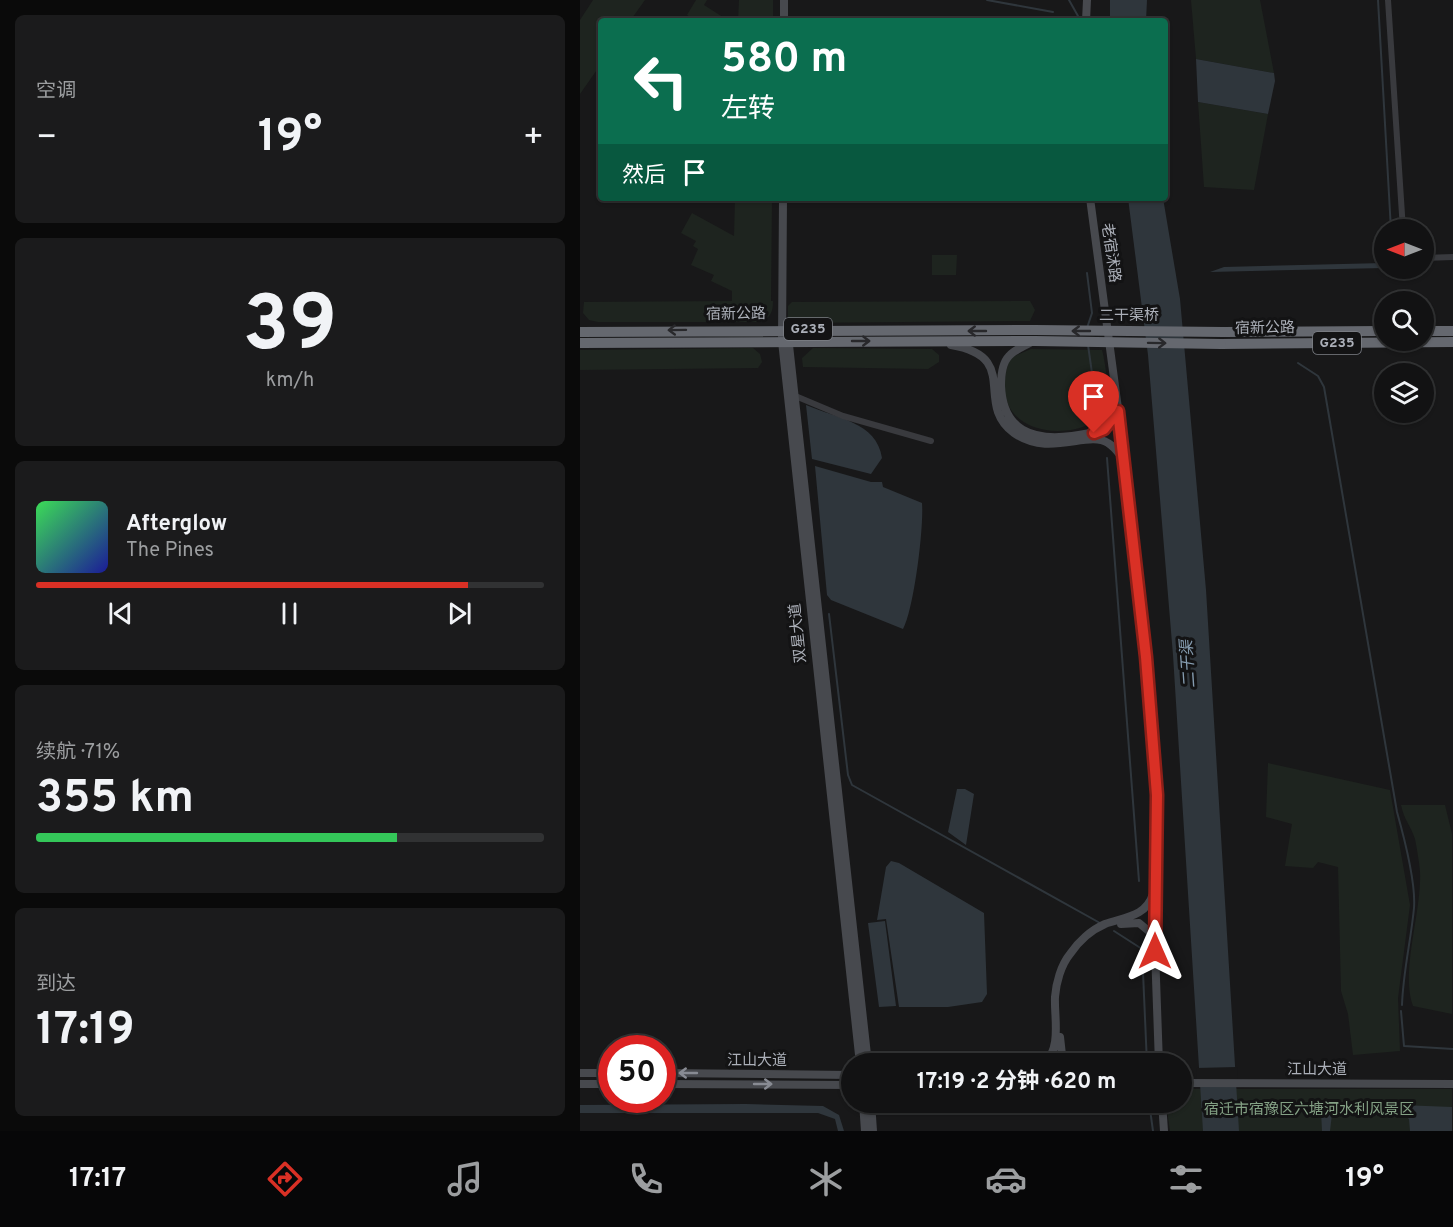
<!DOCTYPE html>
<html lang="zh">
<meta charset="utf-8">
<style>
body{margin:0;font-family:Overpass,"Noto Sans SC",sans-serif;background:#1b1b1c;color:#f1f3f6;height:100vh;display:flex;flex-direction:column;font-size:22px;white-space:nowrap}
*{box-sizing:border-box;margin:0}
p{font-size:20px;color:#9c9ea0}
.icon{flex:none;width:33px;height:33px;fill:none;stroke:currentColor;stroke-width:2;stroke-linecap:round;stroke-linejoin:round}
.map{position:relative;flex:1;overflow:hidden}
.drawer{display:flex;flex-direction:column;gap:15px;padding:15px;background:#0a0a0a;width:580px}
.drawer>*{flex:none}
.guide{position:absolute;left:18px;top:18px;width:570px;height:183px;border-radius:6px;box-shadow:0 2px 4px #0004,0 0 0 2px #313233;background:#0b6e4f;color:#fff;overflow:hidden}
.needle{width:39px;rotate:270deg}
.controls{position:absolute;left:794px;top:219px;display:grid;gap:12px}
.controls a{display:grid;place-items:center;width:60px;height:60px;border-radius:50%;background:#121213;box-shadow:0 2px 4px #0004,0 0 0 2px #313233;font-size:30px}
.speed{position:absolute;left:18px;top:1035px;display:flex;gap:12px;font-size:30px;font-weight:700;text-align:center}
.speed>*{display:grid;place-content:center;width:78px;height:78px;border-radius:50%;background:#121213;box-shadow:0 2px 4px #0004,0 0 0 2px #313233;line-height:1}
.speed .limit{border:9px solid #d22;background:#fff;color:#111}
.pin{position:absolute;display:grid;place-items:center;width:51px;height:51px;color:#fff;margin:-62px -26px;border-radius:50% 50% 50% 0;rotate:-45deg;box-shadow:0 0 6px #0007}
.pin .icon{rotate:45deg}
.me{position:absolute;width:66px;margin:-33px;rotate:0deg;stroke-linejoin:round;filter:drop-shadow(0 0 4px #0008)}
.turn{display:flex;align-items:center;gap:21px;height:126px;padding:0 24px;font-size:27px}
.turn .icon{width:78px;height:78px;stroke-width:2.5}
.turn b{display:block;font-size:42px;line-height:51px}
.then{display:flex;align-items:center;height:57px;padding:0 24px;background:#0003;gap:12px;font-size:22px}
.big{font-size:45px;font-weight:700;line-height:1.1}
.drawer .widget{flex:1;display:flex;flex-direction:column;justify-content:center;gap:9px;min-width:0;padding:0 21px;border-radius:9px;background:#1b1b1c}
.drawer .dial{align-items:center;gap:0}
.dial b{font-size:78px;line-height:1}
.song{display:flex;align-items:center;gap:18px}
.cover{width:72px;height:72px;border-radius:9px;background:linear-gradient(135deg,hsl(130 70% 55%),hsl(240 70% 35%))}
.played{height:6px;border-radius:3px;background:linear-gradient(90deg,#d93025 85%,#313233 85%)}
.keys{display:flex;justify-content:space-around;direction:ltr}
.heat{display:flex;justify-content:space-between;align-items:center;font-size:33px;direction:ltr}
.charge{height:9px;border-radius:4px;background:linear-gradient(90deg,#34c759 71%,#313233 0)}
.trip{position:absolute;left:261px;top:1053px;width:351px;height:60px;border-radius:30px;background:#121213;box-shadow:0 2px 4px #0004,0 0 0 2px #313233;font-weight:700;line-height:60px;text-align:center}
.tab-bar{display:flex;height:96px;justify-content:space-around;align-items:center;background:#070708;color:#9c9ea0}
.tab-bar .icon{width:42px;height:42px}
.tab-bar .active{color:#d93025}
.tab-bar b{font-size:27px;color:#f1f3f6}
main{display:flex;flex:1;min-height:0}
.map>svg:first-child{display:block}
.green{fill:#1e241f}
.water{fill:#2f363c}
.pier{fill:#181819}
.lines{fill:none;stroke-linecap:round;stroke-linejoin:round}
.stream{stroke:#2f363c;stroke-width:2}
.street{stroke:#393a3e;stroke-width:6}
.secondary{stroke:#47494e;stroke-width:8}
.highway{stroke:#65686f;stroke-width:10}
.highway-bridge{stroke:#65686f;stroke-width:10}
.oneway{stroke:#28282b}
.oneway2{stroke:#888b93}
.route-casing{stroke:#8d1f18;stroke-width:15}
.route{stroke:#d93025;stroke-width:10}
.labels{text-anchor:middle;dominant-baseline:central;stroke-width:6;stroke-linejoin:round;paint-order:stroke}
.shield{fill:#131314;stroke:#7d8087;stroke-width:1.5}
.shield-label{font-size:14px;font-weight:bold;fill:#abafb8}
.street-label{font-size:15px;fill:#abafb8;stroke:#131314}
.park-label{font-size:15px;fill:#84a185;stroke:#131314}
.water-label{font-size:16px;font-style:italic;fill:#859cb0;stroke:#131314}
</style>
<main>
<section class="drawer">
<div class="widget"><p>空调</p>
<div class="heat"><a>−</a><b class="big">19°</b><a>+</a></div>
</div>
<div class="widget dial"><b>39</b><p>km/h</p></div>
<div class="widget">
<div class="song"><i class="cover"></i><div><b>Afterglow</b><p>The Pines</p></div></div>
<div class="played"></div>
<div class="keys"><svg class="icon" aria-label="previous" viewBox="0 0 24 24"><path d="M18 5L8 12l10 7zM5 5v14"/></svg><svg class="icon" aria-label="pause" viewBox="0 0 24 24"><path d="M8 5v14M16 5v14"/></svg><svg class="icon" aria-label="next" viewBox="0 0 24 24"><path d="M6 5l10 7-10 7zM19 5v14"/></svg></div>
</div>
<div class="widget"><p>续航 · 71%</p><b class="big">355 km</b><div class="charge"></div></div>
<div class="widget"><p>到达</p><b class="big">17:19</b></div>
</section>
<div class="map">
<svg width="873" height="1131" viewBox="0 0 873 1131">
<rect width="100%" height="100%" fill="#181819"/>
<path class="green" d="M13,0H65L50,21H21V64L0,94V20Z
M116,0H127L124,5L149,21H117L107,15Z
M159,0H193V21H158Z
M611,0H680L694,73L616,59Z
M618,102L688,114L674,190L624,187Z
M155,198H192L191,301H193C193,311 191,316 183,322H18L9,320L3,313L4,302L152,301V291L131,281L134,275L111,265L118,249L113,246L116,241L101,233L112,213L154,236Z
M352,255H377L376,275H352Z
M450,301L455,310L450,321L212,323L208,318V306L212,302Z
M173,348L180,354L182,362L178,368L0,370V350Z
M233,348L352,349L359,355V362L348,369L223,367L222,358Z
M451,349L522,350C525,360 530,396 528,405C517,444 398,447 430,358Z
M688,763L810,790L830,905L818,998L820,1051L773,1055L768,1014L761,991L758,867L738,862L733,868L705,866L712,824L686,817Z
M821,805H865L872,834V1014L833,1006C820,973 842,911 840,872C839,861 837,849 835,839C831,826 824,820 821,805Z
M602,1089H872V1131H590L586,1103L602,1102Z"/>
<path class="water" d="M530,0H567L566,21H530Z
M616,59L694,73L695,81L688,114L618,102Z
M548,198H583L600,299L626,590L659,1131H623L593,655L568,355Z
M804,263V268L630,272L644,267Z
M226,405C256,418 297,422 302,458L291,474L232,459Z
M235,466L291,482H302L303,487L342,503C344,527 334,609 323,629L251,600L247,595Z
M377,789H385L394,794L386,845L368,832Z
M311,861L319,863L404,913L407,994L402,1002L368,1007H319L306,919L297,920L306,867Z
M305,921L316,1006L299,1007L288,923Z
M744,1102L872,1107V1131H830L829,1119L825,1116L752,1114L750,1131H742L741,1111Z
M166,1104L243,1106L259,1115L264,1131H258L255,1119L238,1113H0V1105Z"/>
<path class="pier" d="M657,1067L658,1086H617L616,1068Z"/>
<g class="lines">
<path class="stream" d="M407,0L473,12
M489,0L498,16
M798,0L811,230
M519,20L530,21
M507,328L512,313L507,273
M508,345L517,408
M718,363L738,376L744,387L817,812C824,837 836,882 834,908C831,940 823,972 822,1005
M527,458L559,881
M249,614L268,775L272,785L520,923
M534,931L562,949L567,1064
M821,1011L824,1046L873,1049
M569,1102L573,1131"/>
<path class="street" d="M808,0L823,230
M843,258L873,257
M213,395L263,416L351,441"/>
<path class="secondary" d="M204,21V0
M506,21L507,0
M203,198L202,341L280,1064
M510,198L545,461L566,657L578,829L575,950L579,1064
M208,336L288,1064
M453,341C445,346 435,349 429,356C422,363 421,376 421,386C423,431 453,441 492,436C514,433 525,430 538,411
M371,345C442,357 393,403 434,433C469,458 508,430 528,443C535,447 539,454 544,460
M541,924L559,923L571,933L573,940
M480,1037L483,1064
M464,1064C482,1048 474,1018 475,997C476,983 481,965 490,954C498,942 511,930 525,924C544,917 566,917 573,894
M0,1073H32
M82,1073L272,1075
M602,1083L873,1084
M0,1084H32
M82,1084L272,1085
M283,1102L285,1131
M291,1102L293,1131
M582,1102L584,1131"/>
<path class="highway" d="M843,331H873
M0,332L455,330
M643,332L804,331
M0,343L455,341
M641,344L873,342"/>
<path class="highway-bridge" d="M455,330L643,332
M455,341L641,344"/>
</g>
<defs><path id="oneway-shaft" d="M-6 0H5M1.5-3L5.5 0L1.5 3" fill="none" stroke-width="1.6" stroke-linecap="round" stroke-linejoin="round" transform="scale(1.5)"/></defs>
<g class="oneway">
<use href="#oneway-shaft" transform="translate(97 330) rotate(179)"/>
<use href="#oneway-shaft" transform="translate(397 331) rotate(-180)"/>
<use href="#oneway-shaft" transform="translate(501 331) rotate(-180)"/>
<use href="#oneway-shaft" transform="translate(281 341)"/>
<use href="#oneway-shaft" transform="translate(577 343) rotate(1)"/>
</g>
<g class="oneway2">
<use href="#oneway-shaft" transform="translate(108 1073) rotate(-180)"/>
<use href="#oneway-shaft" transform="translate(183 1084)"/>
</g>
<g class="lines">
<g class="route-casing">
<path id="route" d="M514,433L524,429L538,411L566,657L577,795L575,951"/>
</g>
<use href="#route" class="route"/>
</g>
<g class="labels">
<g class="shield">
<rect x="204" y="318" width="48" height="22" rx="4.5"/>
<rect x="733" y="332" width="48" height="22" rx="4.5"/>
</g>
<g class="shield-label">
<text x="228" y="329">G235</text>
<text x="757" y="343">G235</text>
</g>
<g class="street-label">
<text transform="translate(530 253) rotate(82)">老宿沭路</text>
<text transform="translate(156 315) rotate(-1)">宿新公路</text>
<text x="549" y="316">二干渠桥</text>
<text transform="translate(685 329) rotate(-1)">宿新公路</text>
<text transform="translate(219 633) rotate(-96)">双星大道</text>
<text x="177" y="1061">江山大道</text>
<text x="737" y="1070">江山大道</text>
</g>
<g class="park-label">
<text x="729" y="1110">宿迁市宿豫区六塘河水利风景区</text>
</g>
<g class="water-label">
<text transform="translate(609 664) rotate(-94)">二干渠</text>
</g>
</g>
</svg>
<div class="controls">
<a><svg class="needle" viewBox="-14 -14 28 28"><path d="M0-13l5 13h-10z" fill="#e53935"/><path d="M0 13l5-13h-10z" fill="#9c9ea0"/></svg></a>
<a><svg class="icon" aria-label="search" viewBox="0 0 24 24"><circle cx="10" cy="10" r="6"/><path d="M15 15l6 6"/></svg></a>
<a><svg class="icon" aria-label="layers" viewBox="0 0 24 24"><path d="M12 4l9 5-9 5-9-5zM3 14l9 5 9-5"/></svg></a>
</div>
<div class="speed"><div class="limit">50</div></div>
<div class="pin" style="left:514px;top:433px;background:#d93025"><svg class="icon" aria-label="arrive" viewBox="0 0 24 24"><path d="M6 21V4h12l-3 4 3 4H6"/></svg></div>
<svg class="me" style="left:575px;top:951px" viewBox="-20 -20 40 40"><path d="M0-17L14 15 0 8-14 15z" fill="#d93025" stroke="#fff" stroke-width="4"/></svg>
<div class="trip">17:19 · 2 分钟 · 620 m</div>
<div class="guide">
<div class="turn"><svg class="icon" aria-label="left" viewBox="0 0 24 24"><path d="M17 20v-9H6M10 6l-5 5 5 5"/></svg><div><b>580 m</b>左转</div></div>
<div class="then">然后<svg class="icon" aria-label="arrive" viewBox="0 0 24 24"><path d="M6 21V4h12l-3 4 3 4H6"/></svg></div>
</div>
</div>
</main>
<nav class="tab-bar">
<b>17:17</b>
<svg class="icon active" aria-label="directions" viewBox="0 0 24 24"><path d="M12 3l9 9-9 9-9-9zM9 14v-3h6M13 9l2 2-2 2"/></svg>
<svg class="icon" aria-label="music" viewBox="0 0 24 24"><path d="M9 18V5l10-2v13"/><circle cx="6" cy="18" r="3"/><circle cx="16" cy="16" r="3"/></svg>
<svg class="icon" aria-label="phone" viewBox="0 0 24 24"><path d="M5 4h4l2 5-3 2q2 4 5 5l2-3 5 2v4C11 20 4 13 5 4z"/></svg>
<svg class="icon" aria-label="climate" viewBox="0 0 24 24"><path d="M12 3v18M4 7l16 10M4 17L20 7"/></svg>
<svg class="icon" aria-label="car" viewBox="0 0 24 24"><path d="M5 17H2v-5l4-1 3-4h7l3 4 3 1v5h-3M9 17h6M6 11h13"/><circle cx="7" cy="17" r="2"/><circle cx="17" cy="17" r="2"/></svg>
<svg class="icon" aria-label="filters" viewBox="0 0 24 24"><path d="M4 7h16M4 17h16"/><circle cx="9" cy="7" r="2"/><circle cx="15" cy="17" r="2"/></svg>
<b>19°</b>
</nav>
